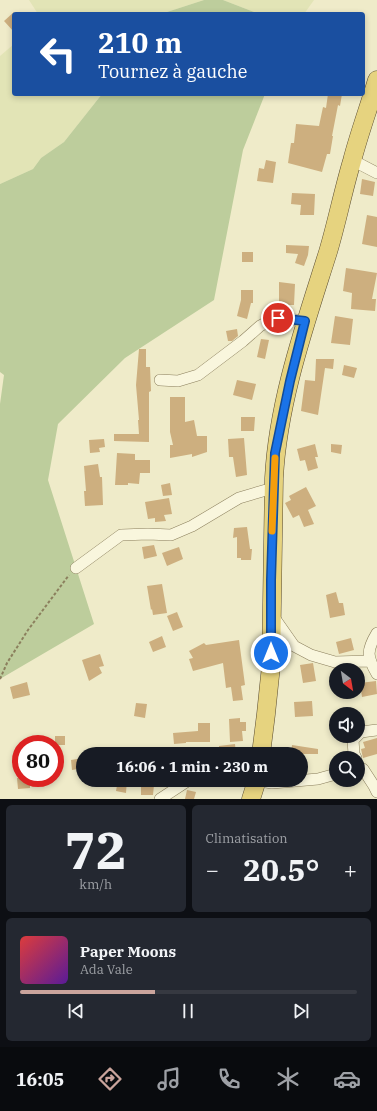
<!DOCTYPE html>
<html lang="fr">
<meta charset="utf-8">
<style>
body{margin:0;font-family:"IBM Plex Serif",serif;background:#242831;color:#f1f3f6;height:100vh;display:flex;flex-direction:column;font-size:15px;white-space:nowrap}
*{box-sizing:border-box;margin:0}
p{font-size:13px;color:#9ea1a6}
.icon{flex:none;width:22px;height:22px;fill:none;stroke:currentColor;stroke-width:2;stroke-linecap:round;stroke-linejoin:round}
.map{position:relative;height:799px;overflow:hidden}
.details{display:flex;flex-direction:column;gap:6px;padding:6px;background:#0d0f14;flex:1}
.details>*{flex:none}
.hud{position:absolute;left:12px;top:12px;width:353px;height:84px;border-radius:4px;box-shadow:0 2px 6px #0003;background:#1a4fa0;color:#fff;overflow:hidden}
.needle{width:26px;rotate:149deg}
.buttons{position:absolute;left:329px;top:663px;display:grid;gap:8px}
.buttons a{display:grid;place-items:center;width:36px;height:36px;border-radius:50%;background:#171b24;box-shadow:0 2px 6px #0003;font-size:20px}
.speed{position:absolute;left:12px;top:735px;display:flex;gap:8px;font-size:20px;font-weight:700;text-align:center}
.speed>*{display:grid;place-content:center;width:52px;height:52px;border-radius:50%;background:#171b24;box-shadow:0 2px 6px #0003;line-height:1}
.speed .limit{border:6px solid #d22;background:#fff;color:#111}
.pin{position:absolute;display:grid;place-items:center;width:34px;height:34px;color:#fff;margin:-17px;border:2px solid #fff;border-radius:50%;box-shadow:0 1px 4px #0007}
.me{position:absolute;width:44px;margin:-22px;rotate:0deg;stroke-linejoin:round;filter:drop-shadow(0 0 3px #0008)}
.turn{display:flex;align-items:center;gap:14px;height:84px;padding:0 20px;font-size:18px}
.turn .icon{width:52px;height:52px;stroke-width:2.5}
.turn b{display:block;font-size:28px;line-height:34px}
.big{font-size:30px;font-weight:700;line-height:1.1}
.details .card{flex:1;display:flex;flex-direction:column;justify-content:center;gap:6px;min-width:0;padding:0 14px;border-radius:6px;background:#242831}
.details .dial{align-items:center;gap:0}
.dial b{font-size:52px;line-height:1}
.song{display:flex;align-items:center;gap:12px}
.cover{width:48px;height:48px;border-radius:6px;background:linear-gradient(135deg,hsl(0 70% 55%),hsl(270 70% 35%))}
.played{height:4px;border-radius:2px;background:linear-gradient(90deg,#caa49c 40%,#363941 40%)}
.keys{display:flex;justify-content:space-around;direction:ltr}
.heat{display:flex;justify-content:space-between;align-items:center;font-size:22px;direction:ltr}
.details .tiles{flex:1;display:grid;gap:6px;grid-template-columns:1fr 1fr}
.card:last-child{grid-column:span 2}
.trip{position:absolute;left:76px;top:747px;width:232px;height:40px;border-radius:20px;background:#171b24;box-shadow:0 2px 6px #0003;font-weight:700;line-height:40px;text-align:center}
.tab-bar{display:flex;height:64px;justify-content:space-around;align-items:center;background:#090b0e;color:#9ea1a6}
.tab-bar .icon{width:28px;height:28px}
.tab-bar .active{color:#caa49c}
.tab-bar b{font-size:18px;color:#f1f3f6}
.map>svg:first-child{display:block}
.farmland{fill:#e2e4b6}
.green{fill:#bdcd9c}
.building{fill:#cdaf7f}
.lines{fill:none;stroke-linecap:round;stroke-linejoin:round}
.minor-casing{stroke:#8b7f5d;stroke-width:12}
.trunk-casing{stroke:#5a4c31;stroke-width:19}
.path{stroke:#8b7f5d;stroke-width:2;stroke-dasharray:3 2;stroke-linecap:butt}
.minor{stroke:#f9f6dd;stroke-width:11}
.trunk{stroke:#e6d37f;stroke-width:18}
.route-casing{stroke:#114b97;stroke-width:10}
.route{stroke:#1a73e8;stroke-width:7}
.slow{stroke:#f59e0b;stroke-width:7}
</style>
<div class="map">
<svg width="377" height="799" viewBox="0 0 377 799">
<rect width="100%" height="100%" fill="#efebc9"/>
<path class="farmland" d="M29,0H204L167,12L164,14L57,13L56,14H38Z
M223,0H314L304,14H259Z
M14,44V94H102L64,142L41,158L33,169L0,184V56Z"/>
<path class="green" d="M204,0H223L259,14H164L167,12Z
M102,94H265L243,150L214,300L125,358L58,424L48,480L94,624L0,679V404L4,375L0,372V184L33,169L41,158L64,142Z"/>
<path class="building" d="M14,12V32L4,21Z
M328,94H342L340,106L338,105L332,136H333L330,154H327L322,172L288,163L291,143H294L296,124L319,126L323,107L326,108Z
M266,160L276,162L273,183L257,181L259,168L264,169Z
M362,179L375,182L373,196L360,194Z
M292,193L315,194L314,215H300L301,205L291,204Z
M367,215L377,217V247L362,244Z
M286,245L309,246L308,255L304,266L295,263L298,254L286,253Z
M242,252H253V262H242Z
M346,268L377,273L372,299H376L375,311L351,309L352,293L343,291Z
M279,282L295,284L294,305H279Z
M241,290H253V303H251L247,319L237,316L241,300Z
M335,316L353,319L350,345L331,343Z
M237,329L238,336L232,341H228L226,331Z
M261,339L269,340L265,359L257,357Z
M139,349H146V367H150L151,391L149,392V442L114,441V434H139L138,420H139L136,385Z
M316,359H334L333,369L325,368L318,415L301,411L305,380L315,381Z
M344,365L357,368L354,378L342,375Z
M237,380L256,384L252,400L233,395Z
M170,397H185V422L194,420L197,436H207V452L192,457V454L170,458V445H173L170,432Z
M241,417H255L254,431H241Z
M244,438L247,475L236,477L233,457H229L228,439Z
M104,439L105,447L99,448L100,452L90,453L89,440Z
M315,444L318,457H315L318,468L308,471L305,460L300,461L297,449Z
M331,444L342,445L341,454L331,452Z
M117,453L135,454V460H150V473H140L139,484L128,483V485H115Z
M98,464L100,477H102L103,505L85,506L84,491H86L84,466Z
M170,483L172,495L163,496L161,485Z
M306,487L316,506L308,510L314,524L304,527L299,515L293,518L285,503L291,500L289,496Z
M169,498L172,514L164,515L166,521L155,522V518L148,519L145,502Z
M247,527L250,549H252L251,560H241V558H237V537L233,538L234,528Z
M154,545L157,556L144,559L142,547Z
M179,547L183,559L167,566L162,553Z
M162,584L167,613L153,615L152,609L151,610L147,586Z
M336,592L339,603H343L345,615L330,618L326,595Z
M177,612L183,627L173,631L167,616Z
M162,636L166,647L153,652L149,642Z
M351,638L354,650L339,654L336,642Z
M239,640L245,685L241,686L243,700L233,701L231,687L226,688L223,663L193,671L189,659L193,658L189,651L204,643L206,645Z
M100,654L104,666L99,667L102,673L89,681L82,660Z
M313,663L316,681L303,683L300,665Z
M376,681L377,694L362,697L360,683Z
M27,682L30,695L13,699L10,687Z
M312,701L313,716L295,717L294,702Z
M136,703L147,704L145,718L134,716Z
M240,718V722H246V731H242L243,741L230,742L229,719Z
M198,723H210V742H186V743L174,744L173,733L198,731Z
M55,736H65V745H55Z
M377,738V754L363,758L361,749L365,748L363,742Z
M235,744L236,754H219V746Z
M292,745L318,749V754H291Z
M83,758V768L72,770L71,760Z
M17,778H30V788L18,789Z
M118,780H127L126,793L116,791Z
M141,785H154L153,795H141Z
M187,790L196,792L194,799H185Z"/>
<g class="lines">
<g class="minor-casing">
<path id="minor" d="M352,160L377,173
M160,380L178,381L198,375L243,341L260,326L269,321L278,318L305,321
M76,568L121,535L148,534L171,535L192,526L239,498L273,488
M273,616L294,646L311,655L335,662L369,661
M377,633C366,651 367,657 377,674
M358,735L361,732L377,730
M356,758L354,754L353,740L357,736
M358,770L363,769L374,786L377,792
M252,780L272,783L318,779L336,774
M160,799L189,780"/>
</g>
<g class="trunk-casing">
<path id="trunk" d="M261,754L266,714L271,666L274,478C278,401 305,325 328,252C337,222 343,191 352,161C359,134 369,107 377,80
M251,799L257,780"/>
</g>
<path class="path" d="M0,679L7,663L28,630L69,575"/>
<use href="#minor" class="minor"/>
<use href="#trunk" class="trunk"/>
</g>
<g class="lines">
<g class="route-casing">
<path id="route" d="M271,653V580L275,453L290,381L305,321L278,318"/>
</g>
<use href="#route" class="route"/>
<path class="slow" d="M272,531L275,458"/>
</g>
</svg>
<div class="buttons">
<a><svg class="needle" viewBox="-14 -14 28 28"><path d="M0-13l5 13h-10z" fill="#e53935"/><path d="M0 13l5-13h-10z" fill="#9ea1a6"/></svg></a>
<a><svg class="icon" aria-label="sound" viewBox="0 0 24 24"><path d="M4 9h4l5-4v14l-5-4H4zM17 9q2 3 0 6"/></svg></a>
<a><svg class="icon" aria-label="search" viewBox="0 0 24 24"><circle cx="10" cy="10" r="6"/><path d="M15 15l6 6"/></svg></a>
</div>
<div class="speed"><div class="limit">80</div></div>
<div class="pin" style="left:278px;top:318px;background:#d93025"><svg class="icon" aria-label="arrive" viewBox="0 0 24 24"><path d="M6 21V4h12l-3 4 3 4H6"/></svg></div>
<svg class="me" style="left:271px;top:653px" viewBox="-20 -20 40 40"><circle r="17" fill="#1a73e8" stroke="#fff" stroke-width="3"/><path d="M0-11L8 9 0 5-8 9z" fill="#fff"/></svg>
<div class="trip">16:06 · 1 min · 230 m</div>
<div class="hud">
<div class="turn"><svg class="icon" aria-label="left" viewBox="0 0 24 24"><path d="M17 20v-9H6M10 6l-5 5 5 5"/></svg><div><b>210 m</b>Tournez à gauche</div></div>
</div>
</div>
<section class="details">
<div class="tiles">
<div class="card dial"><b>72</b><p>km/h</p></div>
<div class="card"><p>Climatisation</p>
<div class="heat"><a>−</a><b class="big">20.5°</b><a>+</a></div>
</div>
<div class="card">
<div class="song"><i class="cover"></i><div><b>Paper Moons</b><p>Ada Vale</p></div></div>
<div class="played"></div>
<div class="keys"><svg class="icon" aria-label="previous" viewBox="0 0 24 24"><path d="M18 5L8 12l10 7zM5 5v14"/></svg><svg class="icon" aria-label="pause" viewBox="0 0 24 24"><path d="M8 5v14M16 5v14"/></svg><svg class="icon" aria-label="next" viewBox="0 0 24 24"><path d="M6 5l10 7-10 7zM19 5v14"/></svg></div>
</div>
</div>
</section>
<nav class="tab-bar">
<b>16:05</b>
<svg class="icon active" aria-label="directions" viewBox="0 0 24 24"><path d="M12 3l9 9-9 9-9-9zM9 14v-3h6M13 9l2 2-2 2"/></svg>
<svg class="icon" aria-label="music" viewBox="0 0 24 24"><path d="M9 18V5l10-2v13"/><circle cx="6" cy="18" r="3"/><circle cx="16" cy="16" r="3"/></svg>
<svg class="icon" aria-label="phone" viewBox="0 0 24 24"><path d="M5 4h4l2 5-3 2q2 4 5 5l2-3 5 2v4C11 20 4 13 5 4z"/></svg>
<svg class="icon" aria-label="climate" viewBox="0 0 24 24"><path d="M12 3v18M4 7l16 10M4 17L20 7"/></svg>
<svg class="icon" aria-label="car" viewBox="0 0 24 24"><path d="M5 17H2v-5l4-1 3-4h7l3 4 3 1v5h-3M9 17h6M6 11h13"/><circle cx="7" cy="17" r="2"/><circle cx="17" cy="17" r="2"/></svg>
</nav>
